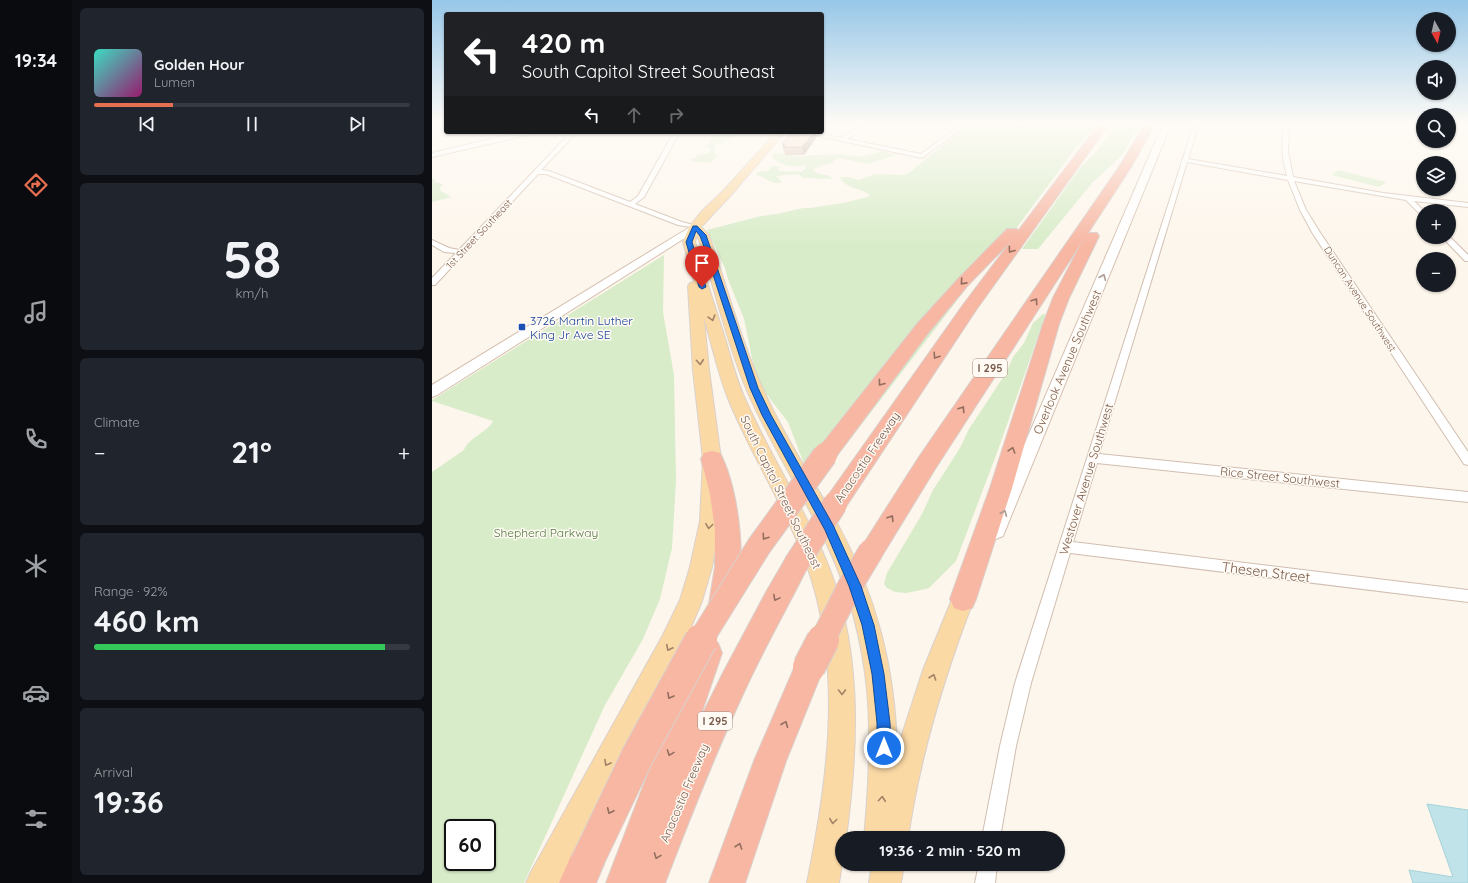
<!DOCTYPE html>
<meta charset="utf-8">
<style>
body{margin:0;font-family:Quicksand,sans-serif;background:#20242c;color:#f1f3f6;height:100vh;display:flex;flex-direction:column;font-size:15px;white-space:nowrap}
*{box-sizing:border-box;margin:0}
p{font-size:13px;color:#9ea1a6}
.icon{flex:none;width:22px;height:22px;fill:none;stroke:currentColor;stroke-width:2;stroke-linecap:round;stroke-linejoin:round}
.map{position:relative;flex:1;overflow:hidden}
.details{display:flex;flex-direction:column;gap:8px;padding:8px;background:#0d0f14;width:360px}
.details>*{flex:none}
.hud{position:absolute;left:12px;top:12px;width:380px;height:122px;border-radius:4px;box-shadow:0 1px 3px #0004;background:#202124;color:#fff;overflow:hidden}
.needle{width:26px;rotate:172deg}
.buttons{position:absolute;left:984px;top:12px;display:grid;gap:8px}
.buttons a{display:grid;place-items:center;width:40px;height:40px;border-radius:50%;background:#171b24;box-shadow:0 1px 3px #0004;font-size:20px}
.speed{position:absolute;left:12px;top:819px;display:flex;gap:8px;font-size:20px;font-weight:700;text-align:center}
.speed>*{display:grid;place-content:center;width:52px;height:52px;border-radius:50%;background:#171b24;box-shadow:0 1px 3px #0004;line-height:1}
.speed .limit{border:2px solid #111;border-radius:6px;background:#fff;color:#111}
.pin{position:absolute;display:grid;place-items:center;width:34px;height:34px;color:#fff;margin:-41px -17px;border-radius:50% 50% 50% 0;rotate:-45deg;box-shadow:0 0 4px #0007}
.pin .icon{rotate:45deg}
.me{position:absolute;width:44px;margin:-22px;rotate:0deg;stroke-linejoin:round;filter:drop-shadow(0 0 3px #0008)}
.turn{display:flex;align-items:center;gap:14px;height:84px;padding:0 12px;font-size:18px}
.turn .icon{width:52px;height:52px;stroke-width:2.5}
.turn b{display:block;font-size:28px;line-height:34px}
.lanes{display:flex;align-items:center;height:38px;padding:0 12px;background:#0003;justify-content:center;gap:20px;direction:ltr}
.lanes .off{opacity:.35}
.big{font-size:30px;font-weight:800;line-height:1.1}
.details .widget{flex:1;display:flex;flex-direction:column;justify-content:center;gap:6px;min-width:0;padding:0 14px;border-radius:6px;background:#20242c}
.details .dial{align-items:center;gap:0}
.dial b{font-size:52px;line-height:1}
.song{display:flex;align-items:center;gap:12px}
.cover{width:48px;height:48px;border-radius:6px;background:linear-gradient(135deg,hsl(170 70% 55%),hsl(320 70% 35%))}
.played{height:4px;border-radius:2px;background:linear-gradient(90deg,#e76f51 25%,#363941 25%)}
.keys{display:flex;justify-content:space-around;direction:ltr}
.heat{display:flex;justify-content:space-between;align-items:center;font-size:22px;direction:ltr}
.charge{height:6px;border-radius:3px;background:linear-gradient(90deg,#34c759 92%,#363941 0)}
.trip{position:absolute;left:403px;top:831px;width:230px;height:40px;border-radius:20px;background:#171b24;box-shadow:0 1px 3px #0004;font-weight:800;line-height:40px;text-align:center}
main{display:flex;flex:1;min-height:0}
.menu{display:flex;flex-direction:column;width:72px;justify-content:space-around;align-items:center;background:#090b0e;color:#9ea1a6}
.menu .icon{width:28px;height:28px}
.menu .on{color:#e76f51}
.menu b{font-size:18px;color:#f1f3f6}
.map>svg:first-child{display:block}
.green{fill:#d8ecc9;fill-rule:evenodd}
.water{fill:#bfe3e8;stroke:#a5d3da}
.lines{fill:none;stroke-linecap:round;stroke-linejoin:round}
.street-casing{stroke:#d1beb0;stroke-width:2}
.secondary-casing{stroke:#d6c0b0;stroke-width:2}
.primary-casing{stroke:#dad1cd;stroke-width:2}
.highway-casing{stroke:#dad1cd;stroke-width:2}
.street{fill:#fff;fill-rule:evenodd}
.secondary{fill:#fff;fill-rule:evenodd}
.primary{fill:#fbd9a5;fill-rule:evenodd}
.highway{fill:#f7b7a3;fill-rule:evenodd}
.highway-bridge-far2-casing{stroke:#dad1cd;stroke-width:21;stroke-linecap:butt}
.highway-bridge-far1-casing{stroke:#dad1cd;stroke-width:26;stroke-linecap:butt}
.highway-bridge-casing{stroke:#dad1cd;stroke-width:34;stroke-linecap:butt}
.highway-bridge-far2{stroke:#f7b7a3;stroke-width:19}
.highway-bridge-far1{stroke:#f7b7a3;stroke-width:24}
.highway-bridge{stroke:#f7b7a3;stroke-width:32}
.wall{fill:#d1b7a8}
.shaded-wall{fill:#aa9588}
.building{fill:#f3d5c3;stroke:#aa9588}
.oneway{stroke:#936e5e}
.oneway2{stroke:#af9d94}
.oneway3{stroke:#a18267}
.route{fill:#1a73e8;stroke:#114b97}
.transit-dot{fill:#1a4fb4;stroke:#fffaf3;stroke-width:1.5}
.labels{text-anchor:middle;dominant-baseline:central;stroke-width:3;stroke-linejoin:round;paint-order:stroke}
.far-street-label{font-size:10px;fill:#7a5c4d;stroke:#fffaf3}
.shield{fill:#fffaf3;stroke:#a28b7f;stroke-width:1}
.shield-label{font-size:11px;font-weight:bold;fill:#7a5c4d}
.transit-label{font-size:12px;fill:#164399;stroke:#fffaf3;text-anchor:start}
.street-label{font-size:12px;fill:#7a5c4d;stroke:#fffaf3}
.park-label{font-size:12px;fill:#537a41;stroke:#fffaf3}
.near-street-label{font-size:14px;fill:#7a5c4d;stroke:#fffaf3}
</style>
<main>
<nav class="menu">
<b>19:34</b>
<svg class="icon on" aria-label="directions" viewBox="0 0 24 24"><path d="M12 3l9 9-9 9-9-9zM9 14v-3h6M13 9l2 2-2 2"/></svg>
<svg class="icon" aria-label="music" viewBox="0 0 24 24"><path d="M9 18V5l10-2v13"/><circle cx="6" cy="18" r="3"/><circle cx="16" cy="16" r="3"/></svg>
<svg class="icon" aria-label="phone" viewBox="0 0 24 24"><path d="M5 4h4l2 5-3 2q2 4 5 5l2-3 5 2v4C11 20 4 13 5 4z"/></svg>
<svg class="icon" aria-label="climate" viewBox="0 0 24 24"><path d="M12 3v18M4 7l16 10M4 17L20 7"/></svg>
<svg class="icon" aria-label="car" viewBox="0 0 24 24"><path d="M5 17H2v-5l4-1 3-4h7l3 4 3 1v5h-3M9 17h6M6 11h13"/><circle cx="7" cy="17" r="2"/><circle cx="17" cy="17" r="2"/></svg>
<svg class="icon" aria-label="filters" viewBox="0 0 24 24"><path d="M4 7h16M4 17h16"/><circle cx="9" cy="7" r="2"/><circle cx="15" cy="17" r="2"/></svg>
</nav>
<section class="details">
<div class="widget">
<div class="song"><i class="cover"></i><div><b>Golden Hour</b><p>Lumen</p></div></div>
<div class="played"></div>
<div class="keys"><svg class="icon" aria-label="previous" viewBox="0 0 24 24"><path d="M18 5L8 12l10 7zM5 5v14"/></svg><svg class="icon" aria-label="pause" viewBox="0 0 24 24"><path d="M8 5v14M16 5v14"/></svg><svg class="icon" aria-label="next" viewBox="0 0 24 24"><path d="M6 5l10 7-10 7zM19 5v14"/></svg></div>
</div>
<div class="widget dial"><b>58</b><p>km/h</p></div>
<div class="widget"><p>Climate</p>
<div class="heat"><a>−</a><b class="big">21°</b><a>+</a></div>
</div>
<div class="widget"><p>Range · 92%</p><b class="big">460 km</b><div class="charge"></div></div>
<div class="widget"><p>Arrival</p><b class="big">19:36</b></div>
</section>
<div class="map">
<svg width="1036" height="883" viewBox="0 0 1036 883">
<rect width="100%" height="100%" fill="#fdf6ec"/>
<path class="green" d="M537,124H666L643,149L574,242L560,255L393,472L377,469L371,461L356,422L325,382L312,319L296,279L293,268L275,230L329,216L345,214L371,208H378L411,203L436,197L438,195C430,188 413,189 408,177H416L427,180L443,174L472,175L478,172Z
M684,124H708L690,155L661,182L606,249H590L648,168L665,151Z
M287,132L320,133L299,137L290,143L284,144L281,151L283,152L282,154L286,155L278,163L259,161V159L264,158L265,155L277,153L279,148L271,147L277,145L280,138Z
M451,151L464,155L435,164L408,158L401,161L402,163L390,165L382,169V171C388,176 397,173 401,179L372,178L366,174L344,176L350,182C340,186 333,176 324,175L326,172L336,171L340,166L349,167L345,170C351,173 361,170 369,172L374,168V165C363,168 346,166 340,156L342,153L367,156L408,154L428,157Z
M906,170L954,182L947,187L900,175Z
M0,179H3L2,182L11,184L8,188L9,191L19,197L0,202Z
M232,255L231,312L242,375L244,481L240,548L228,599L211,639L173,705L92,883H0V472L32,450C37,437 55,433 61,421L0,401V400ZM21,828H55V862H21Z
M612,313L613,316L566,450L524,561L497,588L489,590L474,593L463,592L455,588L452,584L455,573L490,514L501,490L528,448L537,429L574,373L581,357L592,343L601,323Z"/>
<path class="water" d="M995,804L1036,810V883H981L977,870L1021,877Z"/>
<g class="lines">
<g class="street-casing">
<path id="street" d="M0,124H12L0,126Z
M434,124H440L415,139L489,154L530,124H536L490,158L368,132H379L409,138Z
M762,124H767L756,159L855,176C850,159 849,142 852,124H857L856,152L861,177L951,193L1036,203V207L982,201L992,211L991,216L989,215L974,200L862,181L874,210L889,234L1036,452V465L1032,464L881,234L868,210L856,180L755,162L667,454L1036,492V502L665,463L641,542L1036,590V602L638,553L599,683L584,746L568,838H550L568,746L583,683Z
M139,132H145L109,170L117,171L198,202L206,196L242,132H248L212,197L203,204L250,222L265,226V228L246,225L114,174H106L3,285H0V278L24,253L12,252L0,245V240L17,248L27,250Z
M1017,236L1036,255V261H1033L1010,237Z
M547,864H565L563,883H543Z"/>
</g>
<g class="secondary-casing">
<path id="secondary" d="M731,124H739L573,531L571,536L564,539L557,536L555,531Z
M87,132H101L100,134L0,157V153Z
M263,224L268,227L267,229L5,395L0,397V385Z"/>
</g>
<g class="primary-casing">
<path id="primary" d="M344,132H353L300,194L269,227L277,235C297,293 312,353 340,408C359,447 383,483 404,521C444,595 463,666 465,750L491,670L523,592L531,589L539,592L542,599C512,677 488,755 476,838H432C442,732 442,646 396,547C371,493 337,443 314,388C300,355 291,321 281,287C276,270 272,252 265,235L263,242C272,273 282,304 292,335C299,357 304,380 314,401C337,453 368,501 391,553C431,643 427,743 414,838H410V864L407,883H375C395,784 410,680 380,581C361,520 325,466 300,408C287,379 281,348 272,318L277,370L289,459L288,521L280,567L270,601L249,651L127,883H94L99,872L231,635L248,600L258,567L268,521L271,459L261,370L256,286L258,283L262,282L251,242L257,227L269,212L292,190Z
M440,864H472L469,883H437Z"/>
</g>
<g class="highway-casing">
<path id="highway" d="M667,124H677L544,310L411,511L403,513L395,511L391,504L395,497L531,305L580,240L536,285L497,332L406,454L398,457L390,454L387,449L390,444L485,324L526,279L575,229H585L586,231Z
M713,124H723L699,167L656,233H665L667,236L637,298L627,324L580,488L544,599L540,608L531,611L522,608L518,599L558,488L611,324L621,298L651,240L503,469L448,559L439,562L430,559L427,551L487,457L687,167Z
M280,451L288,453C308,491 317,574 299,613L290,616L281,613L277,604L283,567V530L278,494L269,459L272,453Z
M364,553L373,556L377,564C356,607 332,648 312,692C283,754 258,818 233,883H174L266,643L276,639L286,643L290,653L266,723L292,671L333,594L355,556Z
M377,652L387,657L392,667L354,761L313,883H277L322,761L367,657Z
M154,846L167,851L172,864L164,883H127L141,851Z"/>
</g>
<use href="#street" class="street"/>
<use href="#secondary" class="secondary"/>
<use href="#primary" class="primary"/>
<use href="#highway" class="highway"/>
<g class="highway-bridge-far2-casing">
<path id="highway-bridge-far2" d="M393,456L398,449"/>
</g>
<g class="highway-bridge-far1-casing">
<path id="highway-bridge-far1" d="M364,564L403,504
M268,641L327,546L393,455
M390,641L418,586L439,551"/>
</g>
<g class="highway-bridge-casing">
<path id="highway-bridge" d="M377,667L391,640
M154,864L206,755L269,640"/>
</g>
<use href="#highway-bridge-far2" class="highway-bridge-far2"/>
<use href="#highway-bridge-far1" class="highway-bridge-far1"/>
<use href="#highway-bridge" class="highway-bridge"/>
</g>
<path class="wall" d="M365,132H383L384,138L372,155H353L350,144Z"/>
<path class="shaded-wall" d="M382,132H383L384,138L372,155L370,147Z"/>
<path class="building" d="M360,132H382L370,147H351L353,145L350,144Z"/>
<defs><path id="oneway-chevron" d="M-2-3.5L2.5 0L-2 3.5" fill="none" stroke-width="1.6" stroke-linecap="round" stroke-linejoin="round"/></defs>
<g class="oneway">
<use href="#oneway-chevron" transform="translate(579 250) rotate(126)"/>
<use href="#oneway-chevron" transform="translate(531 282) rotate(132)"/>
<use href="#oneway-chevron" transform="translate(603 301) rotate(-56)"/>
<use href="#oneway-chevron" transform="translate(504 356) rotate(124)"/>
<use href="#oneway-chevron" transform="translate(449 383) rotate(128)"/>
<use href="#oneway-chevron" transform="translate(530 409) rotate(-56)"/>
<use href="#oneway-chevron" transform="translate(580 450) rotate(-73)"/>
<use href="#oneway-chevron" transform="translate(459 518) rotate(-58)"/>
<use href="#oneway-chevron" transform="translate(333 537) rotate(124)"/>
<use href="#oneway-chevron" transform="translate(344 598) rotate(118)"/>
<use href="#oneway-chevron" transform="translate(238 696) rotate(119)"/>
<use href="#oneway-chevron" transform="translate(353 724) rotate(-68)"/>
<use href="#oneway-chevron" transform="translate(238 753) rotate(110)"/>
<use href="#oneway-chevron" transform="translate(178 811) rotate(115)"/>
<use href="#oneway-chevron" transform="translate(307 846) rotate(-71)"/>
<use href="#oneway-chevron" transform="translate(225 856) rotate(111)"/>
</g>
<g class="oneway2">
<use href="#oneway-chevron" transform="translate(671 277) rotate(-67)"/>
<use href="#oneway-chevron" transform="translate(572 513) rotate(-67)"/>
</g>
<g class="oneway3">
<use href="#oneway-chevron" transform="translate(280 318) rotate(74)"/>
<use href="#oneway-chevron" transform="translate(268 362) rotate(85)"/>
<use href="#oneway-chevron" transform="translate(277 526) rotate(97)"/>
<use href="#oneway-chevron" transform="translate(237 648) rotate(117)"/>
<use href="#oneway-chevron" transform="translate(501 677) rotate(-71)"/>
<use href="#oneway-chevron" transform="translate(410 692) rotate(89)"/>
<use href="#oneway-chevron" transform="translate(175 763) rotate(119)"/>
<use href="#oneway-chevron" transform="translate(450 799) rotate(-85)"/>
<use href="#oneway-chevron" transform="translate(401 821) rotate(97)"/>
</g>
<linearGradient id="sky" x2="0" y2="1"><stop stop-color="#97c7e8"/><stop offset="0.5" stop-color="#fefbf6"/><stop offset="1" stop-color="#fefbf6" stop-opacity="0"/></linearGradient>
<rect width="1036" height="247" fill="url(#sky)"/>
<path class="route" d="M261,226H265L274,235L326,388L339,415L401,525L429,586L442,625L452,674L458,723L459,748L457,753L452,755L447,753L445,748V723L440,674L430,625L417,586L393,530L330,415L318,388L271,244L268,236L264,231L260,242L274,287L270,289L267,287L254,242Z"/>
<rect class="transit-dot" x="86" y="323" width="8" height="8" rx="2"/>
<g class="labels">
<g class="far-street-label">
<text transform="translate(47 234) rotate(-47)">1st Street Southeast</text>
<text transform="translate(928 299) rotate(57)">Duncan Avenue Southwest</text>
</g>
<g class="shield">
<rect x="541" y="359" width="34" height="18" rx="3"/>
<rect x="266" y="712" width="34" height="18" rx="3"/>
</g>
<g class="shield-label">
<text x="558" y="368">I 295</text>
<text x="283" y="721">I 295</text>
</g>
<g class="transit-label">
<text x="98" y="320">3726 Martin Luther<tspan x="98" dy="14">King Jr Ave SE</tspan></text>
</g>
<g class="street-label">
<text transform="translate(635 362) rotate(-67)">Overlook Avenue Southwest</text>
<text transform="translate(435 457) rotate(-56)">Anacostia Freeway</text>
<text transform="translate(848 477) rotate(6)">Rice Street Southwest</text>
<text transform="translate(654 479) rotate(-73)">Westover Avenue Southwest</text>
<text transform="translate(349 492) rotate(64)">South Capitol Street Southeast</text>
<text transform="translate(252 793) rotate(-67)">Anacostia Freeway</text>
</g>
<g class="park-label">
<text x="114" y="532">Shepherd Parkway</text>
</g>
<g class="near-street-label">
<text transform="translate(834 572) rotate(7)">Thesen Street</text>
</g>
</g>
</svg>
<div class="buttons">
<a><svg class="needle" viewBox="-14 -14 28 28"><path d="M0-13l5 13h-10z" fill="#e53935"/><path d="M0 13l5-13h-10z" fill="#9ea1a6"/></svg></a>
<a><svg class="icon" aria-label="sound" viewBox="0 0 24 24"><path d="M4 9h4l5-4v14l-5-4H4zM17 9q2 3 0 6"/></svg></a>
<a><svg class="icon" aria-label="search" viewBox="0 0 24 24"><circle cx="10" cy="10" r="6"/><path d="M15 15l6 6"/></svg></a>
<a><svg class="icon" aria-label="layers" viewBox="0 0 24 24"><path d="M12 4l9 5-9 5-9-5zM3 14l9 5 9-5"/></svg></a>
<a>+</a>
<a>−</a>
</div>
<div class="speed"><div class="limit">60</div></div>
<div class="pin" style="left:270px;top:287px;background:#d93025"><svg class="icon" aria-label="arrive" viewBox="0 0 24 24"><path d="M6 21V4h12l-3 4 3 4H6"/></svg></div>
<svg class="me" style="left:452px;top:748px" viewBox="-20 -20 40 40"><circle r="17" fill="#1a73e8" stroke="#fff" stroke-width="3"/><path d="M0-11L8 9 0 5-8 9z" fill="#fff"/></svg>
<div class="trip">19:36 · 2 min · 520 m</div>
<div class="hud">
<div class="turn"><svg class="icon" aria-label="left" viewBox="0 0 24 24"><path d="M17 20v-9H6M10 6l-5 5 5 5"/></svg><div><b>420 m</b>South Capitol Street Southeast</div></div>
<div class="lanes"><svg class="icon" aria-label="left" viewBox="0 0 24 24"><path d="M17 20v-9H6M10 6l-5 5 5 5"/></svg><svg class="icon off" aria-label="ahead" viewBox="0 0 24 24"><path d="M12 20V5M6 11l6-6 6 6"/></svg><svg class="icon off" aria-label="right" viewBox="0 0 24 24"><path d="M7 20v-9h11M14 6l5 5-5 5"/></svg></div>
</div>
</div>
</main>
